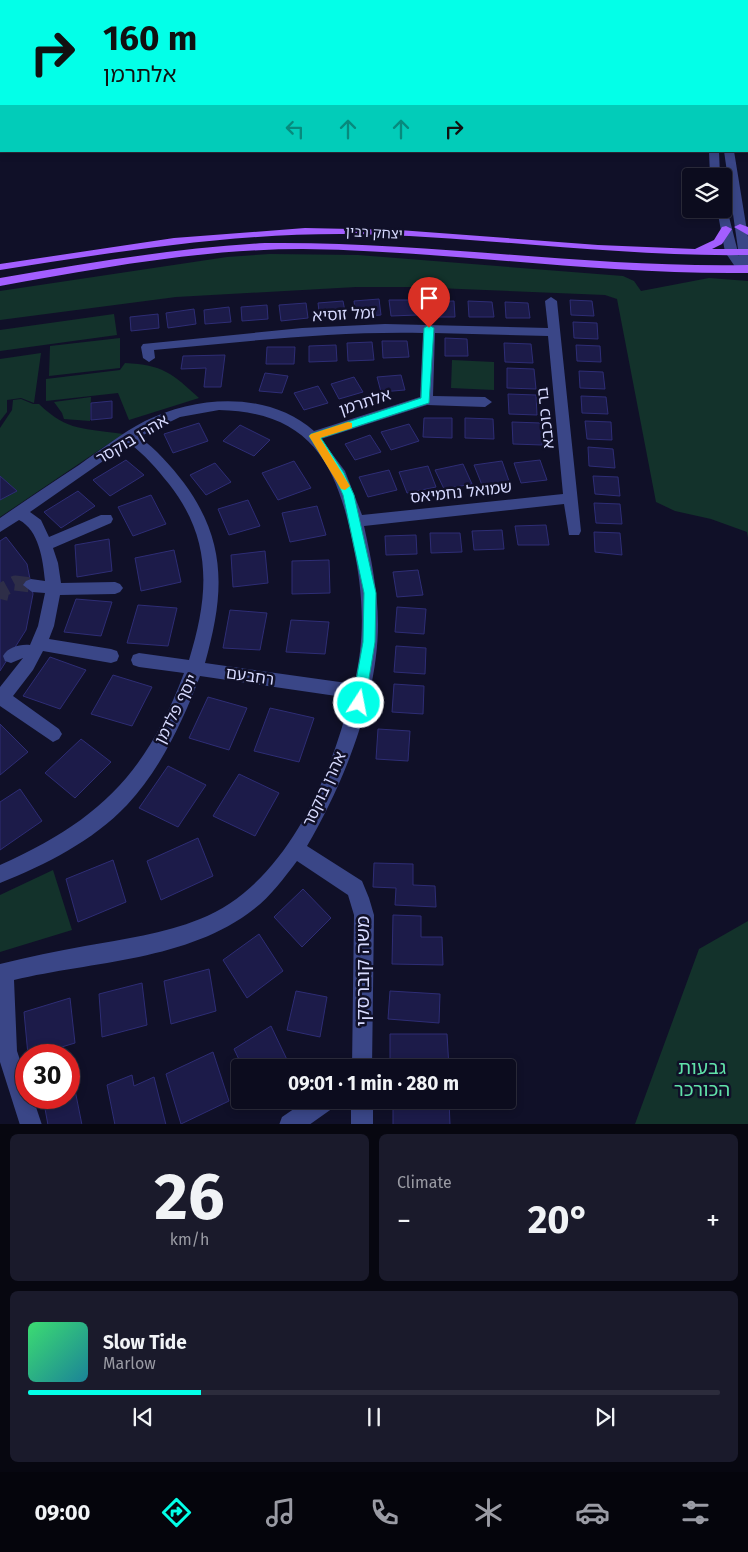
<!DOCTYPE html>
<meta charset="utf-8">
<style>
body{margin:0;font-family:"Fira Sans","Noto Sans Hebrew",sans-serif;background:#1a1a2b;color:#f1f3f6;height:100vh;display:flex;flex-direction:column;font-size:19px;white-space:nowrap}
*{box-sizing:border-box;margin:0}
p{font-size:16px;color:#9a9ba4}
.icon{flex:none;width:28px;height:28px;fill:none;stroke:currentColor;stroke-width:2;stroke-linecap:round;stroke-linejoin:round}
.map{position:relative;height:1124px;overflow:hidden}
.side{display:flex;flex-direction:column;gap:10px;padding:10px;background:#070710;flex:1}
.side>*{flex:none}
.guide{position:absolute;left:0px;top:0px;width:749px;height:152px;box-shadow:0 2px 8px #0003,0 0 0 1px #2c2c3c;background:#03ffe8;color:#111;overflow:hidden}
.fabs{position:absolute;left:682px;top:168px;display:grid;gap:10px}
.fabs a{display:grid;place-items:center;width:50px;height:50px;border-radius:5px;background:#0c0c1e;box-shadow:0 2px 8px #0003,0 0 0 1px #2c2c3c;font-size:25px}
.speed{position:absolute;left:15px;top:1044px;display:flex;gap:10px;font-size:25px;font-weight:700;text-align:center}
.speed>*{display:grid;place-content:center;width:65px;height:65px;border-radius:50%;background:#0c0c1e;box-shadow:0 2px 8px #0003,0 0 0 1px #2c2c3c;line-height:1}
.speed .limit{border:8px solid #d22;background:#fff;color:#111}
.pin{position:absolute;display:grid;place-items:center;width:42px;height:42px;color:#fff;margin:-51px -21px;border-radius:50% 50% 50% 0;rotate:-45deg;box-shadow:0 0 5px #0007}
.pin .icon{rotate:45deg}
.me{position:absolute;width:55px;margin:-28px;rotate:11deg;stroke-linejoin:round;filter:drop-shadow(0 0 4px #0008)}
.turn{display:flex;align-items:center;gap:18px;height:105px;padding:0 20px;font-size:22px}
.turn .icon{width:65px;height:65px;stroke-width:2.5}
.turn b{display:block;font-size:35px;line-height:42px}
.lanes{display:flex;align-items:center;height:48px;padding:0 20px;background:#0003;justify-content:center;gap:25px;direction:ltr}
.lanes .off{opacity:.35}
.big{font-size:38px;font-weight:700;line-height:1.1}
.side .widget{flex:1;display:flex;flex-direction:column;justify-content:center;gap:8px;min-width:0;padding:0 18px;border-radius:8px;background:#1a1a2b}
.side .dial{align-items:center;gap:0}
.dial b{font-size:65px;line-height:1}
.song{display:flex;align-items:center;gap:15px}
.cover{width:60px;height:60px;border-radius:8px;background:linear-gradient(135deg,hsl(140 70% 55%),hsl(190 70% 35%))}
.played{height:5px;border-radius:2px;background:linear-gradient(90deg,#03ffe8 25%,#2c2c3c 25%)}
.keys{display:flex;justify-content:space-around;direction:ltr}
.heat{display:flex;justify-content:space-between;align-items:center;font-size:28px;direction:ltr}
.side .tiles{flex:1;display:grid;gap:10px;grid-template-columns:1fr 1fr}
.widget:last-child{grid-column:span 2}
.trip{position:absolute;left:231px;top:1059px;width:285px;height:50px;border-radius:5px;background:#0c0c1e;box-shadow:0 2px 8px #0003,0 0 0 1px #2c2c3c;font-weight:700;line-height:50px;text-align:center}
.tab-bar{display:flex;height:80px;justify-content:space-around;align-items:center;background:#05050c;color:#9a9ba4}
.tab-bar .icon{width:35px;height:35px}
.tab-bar .selected{color:#03ffe8}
.tab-bar b{font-size:22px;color:#f1f3f6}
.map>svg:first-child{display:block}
.green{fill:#13322b}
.building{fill:#1c1b49;stroke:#2e2d75}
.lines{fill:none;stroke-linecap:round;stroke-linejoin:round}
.minor-tunnel{stroke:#2e2e48;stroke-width:15;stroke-dasharray:15 8;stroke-linecap:butt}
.minor{fill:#3a4687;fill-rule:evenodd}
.major{fill:#a35eff;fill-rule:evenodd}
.route{fill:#03ffe8;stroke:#02a697}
.slow{fill:#f59e0b}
.labels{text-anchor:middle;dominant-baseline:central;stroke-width:5;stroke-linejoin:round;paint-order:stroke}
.far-street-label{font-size:14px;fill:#d7daff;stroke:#101028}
.street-label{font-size:16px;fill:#d7daff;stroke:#101028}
.near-street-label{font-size:19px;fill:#d7daff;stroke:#101028}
.near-park-label{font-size:19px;fill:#60e1a8;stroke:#101028}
</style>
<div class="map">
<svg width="748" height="1125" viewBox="0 0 748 1125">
<rect width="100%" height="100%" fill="#101028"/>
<path class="green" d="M270,254L358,255L623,276L634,281L641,291L709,278L748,281V538L747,532L711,519L675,511L656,502L617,299L605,295L412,287H356L176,297L0,320V291L227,257Z
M114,314L117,335L0,351V330Z
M120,338V368L49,376L50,346Z
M41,353L34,403L21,398L7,400V412L0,421V359Z
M452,360L494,362V390L451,388Z
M125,363C163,365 172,373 199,398L129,420L118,393L46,401V379L120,370Z
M91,397L90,421L64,419L62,413L54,402Z
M21,399L33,404H39C68,432 85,428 123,434L0,517V428L12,410L13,400Z
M53,870L72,930L0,952V895Z
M748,921V1124H635L699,949Z"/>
<path class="building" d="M379,299L381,315L356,317L354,301Z
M389,300H414L417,315L391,316Z
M570,300L592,301L594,316L571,315Z
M343,301L346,317L320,319L318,303Z
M454,301L455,317H429L428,302Z
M468,301L492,302L494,317H469Z
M505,302L528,303L530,318H506Z
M306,303L308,318L281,321L279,305Z
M267,305L268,319L242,321L241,307Z
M229,307L231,322L205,324L204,310Z
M194,309L196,324L168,328L166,313Z
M158,314L159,328L131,331L130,317Z
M573,322L597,323L598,339L574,338Z
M445,338L467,339L468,356H445Z
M382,341H407L409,357L383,358Z
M372,342L374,360L348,361L347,343Z
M504,343L531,344L533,363L505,362Z
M336,345L337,361L309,362V346Z
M576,345L600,346L601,362L577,361Z
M267,347H295L294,364H266Z
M225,355L221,387H204L206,368L181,369L183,356Z
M507,368L534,369L536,389L507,388Z
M579,371L603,372L605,389L580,388Z
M265,373L288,376L282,393L259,391Z
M401,375L405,390L381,392L377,377Z
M354,377L363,392L339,399L331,384Z
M318,386L328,403L304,410L294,393Z
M508,394L536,395L537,415L509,414Z
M581,396L606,397L608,414L582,413Z
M112,401V418L91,420V403Z
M424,418H452V438L423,437Z
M465,418L493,419L494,439L465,438Z
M585,421L611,422L612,440L587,439Z
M512,422L541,423L542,445L513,444Z
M199,423L208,441L173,453L164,434Z
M409,424L419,441L391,450L381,432Z
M240,425L270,440L254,456L223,441Z
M370,435L381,452L355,460L345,444Z
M588,447L613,449L615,468L589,466Z
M126,460L144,475L110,496L93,480Z
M540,460L547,480L521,483L514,463Z
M294,461L311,488L278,500L262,473Z
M502,461L509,481L482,485L474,465Z
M215,463L231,482L206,495L190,475Z
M463,464L472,484L444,489L435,470Z
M428,466L436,487L407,493L399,472Z
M389,470L397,490L368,497L359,477Z
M0,476L17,491L0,500Z
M593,476L618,477L620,496L595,494Z
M78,491L95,506L61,528L44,512Z
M151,495L166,524L133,536L118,507Z
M248,500L260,526L229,535L218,509Z
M594,503L620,504L622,524L596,523Z
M317,506L326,535L290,542L282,513Z
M546,525L549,545H518L515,526Z
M502,530L504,549L474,550L472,531Z
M594,532L620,533L622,555L595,552Z
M430,533H460L462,552L431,553Z
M416,535L417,554L386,555L385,536Z
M6,537L27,564L33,594L26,630L0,671V541Z
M109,539L112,571L77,577L75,545Z
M174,550L181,582L141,591L135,558Z
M265,551L268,583L233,587L231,555Z
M329,560L330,593L292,594V561Z
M418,570L423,595L397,597L393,572Z
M76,599L112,602L101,636L64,632Z
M138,605L177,608L168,646L127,643Z
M397,607L426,609L424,634L395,632Z
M230,610L267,613L260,650L223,648Z
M291,620L329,622L325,654L286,652Z
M396,646L426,648L425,674L394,672Z
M50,657L86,670L60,709L23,696Z
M113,675L152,687L132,726L91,714Z
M394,684L424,686L423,714L392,712Z
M208,697L247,708L229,750L189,738Z
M270,708L314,718L299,762L254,751Z
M0,724L28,752L0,775Z
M378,729L410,731L408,761L376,759Z
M81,739L111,762L75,798L45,773Z
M168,766L206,785L178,827L139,808Z
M239,774L279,793L255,836L213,816Z
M20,789L42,821L0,850V802Z
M198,838L213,876L161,900L147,861Z
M113,860L126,902L78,922L66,879Z
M374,863L413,864V885L435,886L436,907L395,905L396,888L373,887Z
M303,889L331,918L302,947L274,917Z
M393,915L421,916V937H442L443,965L392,964Z
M259,934L283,971L247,998L223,960Z
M209,969L216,1011L171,1024L164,981Z
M142,983L147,1025L102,1037L99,994Z
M296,991L327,997L320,1037L287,1030Z
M390,991L440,994L439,1023L388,1019Z
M70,998L75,1043L35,1055H28L24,1012Z
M271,1026L291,1068H243L234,1049Z
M390,1034H447L449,1068H390Z
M213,1052L229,1101L181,1124L166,1074Z
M132,1075L134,1086L154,1077L166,1125H115L107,1085Z
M73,1080L82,1125H48L43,1098H69V1081Z
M393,1100H449L450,1125H393Z"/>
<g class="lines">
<path class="minor-tunnel" d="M0,599L2,590L15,583L31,585"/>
<path class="minor" d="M695,0H703V1H695Z
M709,151H719L720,176H710Z
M724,151H734L748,237V268L742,273L738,271L725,252L717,209H724V206L727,209L739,256Z
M551,297L557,301L581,531L579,535H569L564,504L364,526C371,558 378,591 378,624C378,698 344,783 307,846L362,881L369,898L374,915L372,1068H352L354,915L348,895L297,861C284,878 271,896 254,909C188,961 93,961 14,980L17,1051L26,1078V1098H33L42,1125H20L0,1062V964C28,957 57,951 85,946C124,939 163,934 200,919C284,886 330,780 350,698L200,676C183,721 160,770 127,805C93,841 45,865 0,883V865C98,821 146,775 184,673L139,667L133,665L131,660L133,655L139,653L189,660C209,595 213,540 169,484C157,469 144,454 129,443L30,512L41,520L49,537L101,515H111L113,519L111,523L53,548L58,563L61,583L115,582L120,584L123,588L120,592L115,594L60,595L54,626L49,639L111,649L117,651L119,656L117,661L111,663L43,651L33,670L13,696L59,729L62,734L59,739L53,742L0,706V687L23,658L11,663L5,661L3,656C8,647 20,644 30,645L38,626L45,593L32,592L23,585L26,581L31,579L45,581C43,560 39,530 19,520L0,532V518C26,500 52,483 79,465C100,450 122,433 145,421C198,395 268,391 314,431L420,397L423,333C333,331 243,342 154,350L155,358L149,362L143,358L141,347L143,344L302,328L385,324L548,328L545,301ZM435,333L548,336L563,494L362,515L345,471L321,439L427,405L485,407L492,402L485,397L433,396ZM219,410C310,412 337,463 353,545C363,591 366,637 354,684L205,663C224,595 228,543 184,483C171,466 156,449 139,437L180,417Z
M307,1100H336L333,1108L309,1125H279L282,1117Z
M351,1100H373V1125H351Z"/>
<path class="major" d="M740,224L748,227V235L734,227Z
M726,226L732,229L722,244L712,249H748V255C614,257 482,236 349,234C231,233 115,252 0,270V264L174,238L305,228L399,230L598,245L695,249L714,240L722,227Z
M265,243C426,241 586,268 748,265V273C599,275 452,251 303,249C201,249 100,268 0,286V278C88,263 176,248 265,243Z"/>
</g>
<path class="route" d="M429,325L434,328L429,403L321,438L344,473L354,495L376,593L375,642L365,703L359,709L352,703L363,642L364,593L343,495L335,477L309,436L311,434L421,398L424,328Z"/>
<path class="slow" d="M348,422L352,423V428L320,438L350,486L345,490L341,489L309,436L311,434Z"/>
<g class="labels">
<g class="far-street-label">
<text transform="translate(374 233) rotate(3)">יצחק רבין</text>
</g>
<g class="street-label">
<text transform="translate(344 314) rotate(-3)">זמל זוסיא</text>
<text transform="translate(365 402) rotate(-18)">אלתרמן</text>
<text transform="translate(545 418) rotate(-96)">בר כוכבא</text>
<text transform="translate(132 439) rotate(-31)">אהרן בוקסר</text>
<text transform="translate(461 492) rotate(-6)">שמואל נחמיאס</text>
<text transform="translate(250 676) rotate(8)">רחבעם</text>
<text transform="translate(176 709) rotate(-63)">יוסף פלדמן</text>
<text transform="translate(324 789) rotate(-65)">אהרן בוקסר</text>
</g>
<g class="near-street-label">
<text transform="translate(362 971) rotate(-90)">משה קוברסקי</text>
</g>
<g class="near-park-label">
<text x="702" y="1067">גבעות<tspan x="702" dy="22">הכורכר</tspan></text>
</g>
</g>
</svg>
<div class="fabs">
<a><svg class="icon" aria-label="layers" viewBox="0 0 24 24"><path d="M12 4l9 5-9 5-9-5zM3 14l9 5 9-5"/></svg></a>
</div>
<div class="speed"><div class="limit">30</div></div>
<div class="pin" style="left:429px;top:328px;background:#d93025"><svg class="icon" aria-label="arrive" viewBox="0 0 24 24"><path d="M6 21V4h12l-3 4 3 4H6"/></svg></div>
<svg class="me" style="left:359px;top:703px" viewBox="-20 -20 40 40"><circle r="17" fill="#03ffe8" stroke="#fff" stroke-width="3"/><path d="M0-11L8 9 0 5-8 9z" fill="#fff"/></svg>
<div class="trip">09:01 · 1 min · 280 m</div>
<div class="guide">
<div class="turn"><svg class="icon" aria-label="right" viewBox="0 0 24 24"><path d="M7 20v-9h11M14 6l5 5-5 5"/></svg><div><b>160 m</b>אלתרמן</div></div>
<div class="lanes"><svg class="icon off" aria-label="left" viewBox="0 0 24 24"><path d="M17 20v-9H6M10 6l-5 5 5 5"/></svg><svg class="icon off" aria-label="ahead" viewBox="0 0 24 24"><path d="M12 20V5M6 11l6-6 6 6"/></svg><svg class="icon off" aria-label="ahead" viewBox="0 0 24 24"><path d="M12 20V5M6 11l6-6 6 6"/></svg><svg class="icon" aria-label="right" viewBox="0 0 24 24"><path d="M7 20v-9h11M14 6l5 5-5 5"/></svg></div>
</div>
</div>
<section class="side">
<div class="tiles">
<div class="widget dial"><b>26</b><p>km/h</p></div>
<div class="widget"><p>Climate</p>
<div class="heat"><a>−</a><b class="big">20°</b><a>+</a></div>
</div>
<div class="widget">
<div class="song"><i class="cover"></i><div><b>Slow Tide</b><p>Marlow</p></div></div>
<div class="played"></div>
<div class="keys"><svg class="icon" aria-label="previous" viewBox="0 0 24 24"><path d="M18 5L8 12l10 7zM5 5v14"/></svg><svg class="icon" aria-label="pause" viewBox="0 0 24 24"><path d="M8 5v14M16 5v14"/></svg><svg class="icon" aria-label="next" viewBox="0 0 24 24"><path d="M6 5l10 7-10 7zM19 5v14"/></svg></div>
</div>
</div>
</section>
<nav class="tab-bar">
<b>09:00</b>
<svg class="icon selected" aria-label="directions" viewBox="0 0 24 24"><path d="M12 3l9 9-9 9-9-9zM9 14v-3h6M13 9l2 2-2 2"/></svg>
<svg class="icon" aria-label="music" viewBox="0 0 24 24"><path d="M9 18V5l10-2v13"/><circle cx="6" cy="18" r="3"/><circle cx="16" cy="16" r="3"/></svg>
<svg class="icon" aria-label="phone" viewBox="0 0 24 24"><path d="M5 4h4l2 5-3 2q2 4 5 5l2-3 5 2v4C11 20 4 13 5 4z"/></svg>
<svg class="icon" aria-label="climate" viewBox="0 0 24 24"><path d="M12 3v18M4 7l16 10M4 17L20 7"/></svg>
<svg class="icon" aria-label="car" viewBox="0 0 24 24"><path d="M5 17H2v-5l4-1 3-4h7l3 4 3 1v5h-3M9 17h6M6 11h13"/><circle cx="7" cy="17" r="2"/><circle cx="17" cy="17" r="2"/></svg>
<svg class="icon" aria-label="filters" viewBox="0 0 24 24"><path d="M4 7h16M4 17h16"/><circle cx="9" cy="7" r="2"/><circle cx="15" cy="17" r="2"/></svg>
</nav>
